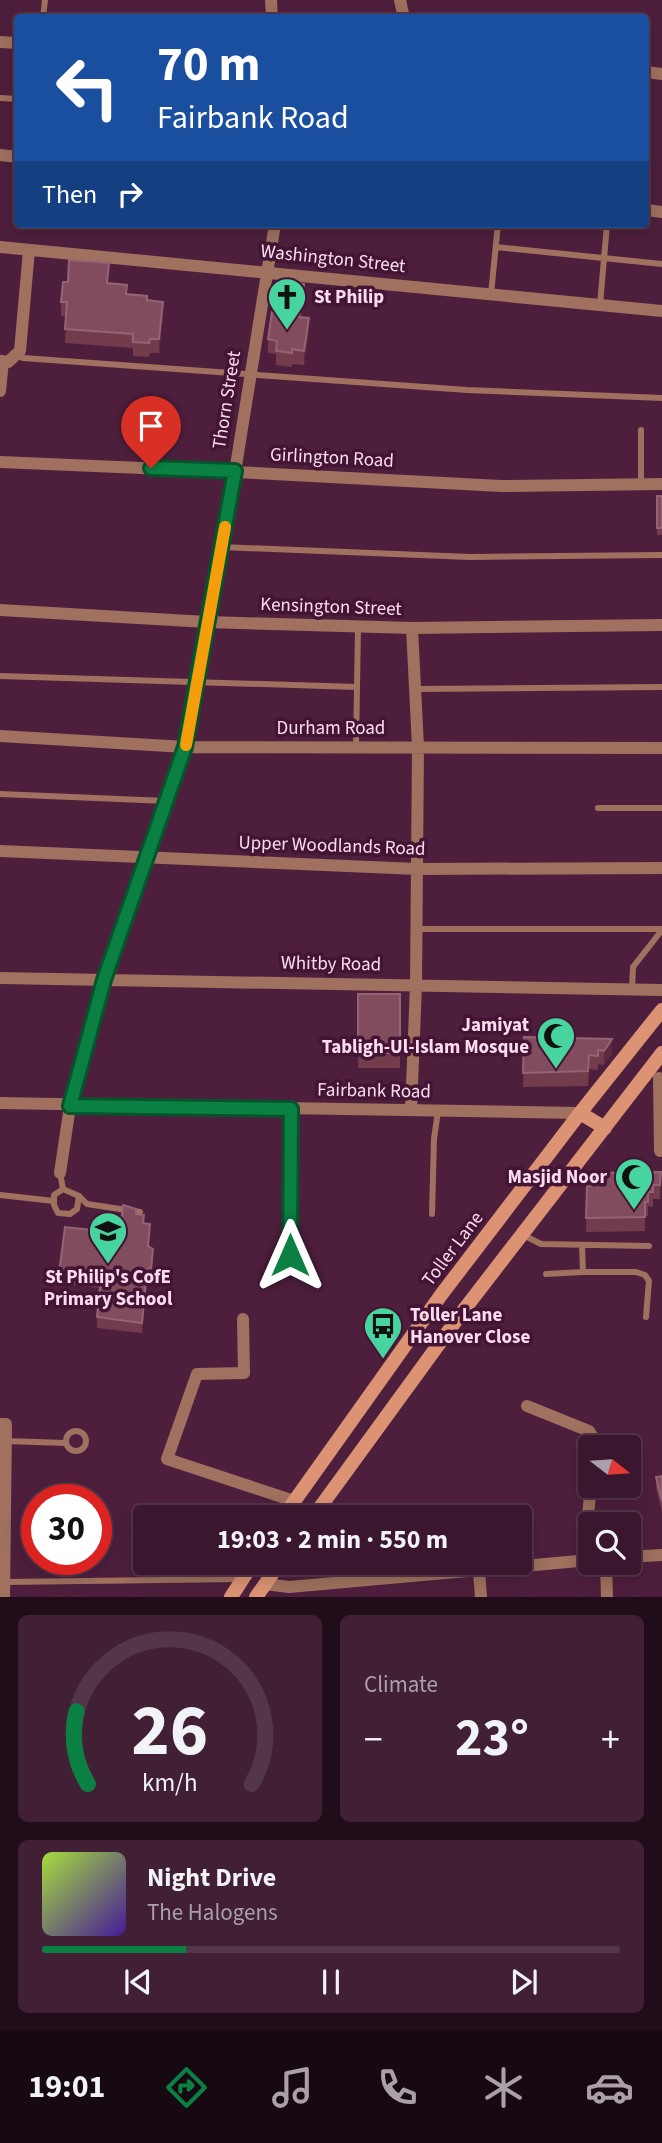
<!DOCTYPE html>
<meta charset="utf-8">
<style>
body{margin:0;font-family:"Source Sans 3",sans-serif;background:#412036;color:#f1f3f6;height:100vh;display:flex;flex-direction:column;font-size:26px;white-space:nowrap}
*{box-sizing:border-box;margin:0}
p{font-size:23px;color:#ab9faa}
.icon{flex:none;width:38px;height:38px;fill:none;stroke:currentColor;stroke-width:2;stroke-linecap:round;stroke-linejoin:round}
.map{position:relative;height:1597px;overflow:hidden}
.panel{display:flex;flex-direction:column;gap:18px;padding:18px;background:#200d19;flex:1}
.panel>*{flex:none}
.hud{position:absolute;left:14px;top:14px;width:635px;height:214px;border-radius:7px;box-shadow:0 4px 18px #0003,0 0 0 2px #54364a;background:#1a4fa0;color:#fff;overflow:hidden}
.needle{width:46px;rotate:107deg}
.controls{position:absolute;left:578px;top:1435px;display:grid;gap:14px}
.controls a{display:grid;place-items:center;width:63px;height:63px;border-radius:7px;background:#3a172e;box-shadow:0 4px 18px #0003,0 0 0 2px #54364a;font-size:35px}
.speed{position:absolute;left:21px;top:1484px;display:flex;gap:14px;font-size:35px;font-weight:700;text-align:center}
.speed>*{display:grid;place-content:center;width:91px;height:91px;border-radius:50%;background:#3a172e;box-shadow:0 4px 18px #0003,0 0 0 2px #54364a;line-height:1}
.speed .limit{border:10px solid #d22;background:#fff;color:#111}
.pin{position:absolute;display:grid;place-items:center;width:60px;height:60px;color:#fff;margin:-72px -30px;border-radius:50% 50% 50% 0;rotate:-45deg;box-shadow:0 0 7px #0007}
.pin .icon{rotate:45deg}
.me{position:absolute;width:77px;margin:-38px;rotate:0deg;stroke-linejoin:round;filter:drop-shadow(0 0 5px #0008)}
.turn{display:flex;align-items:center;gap:24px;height:147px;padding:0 28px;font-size:32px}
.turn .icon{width:91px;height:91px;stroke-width:2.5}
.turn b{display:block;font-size:49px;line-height:60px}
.then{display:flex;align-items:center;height:66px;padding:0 28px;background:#0003;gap:14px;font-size:26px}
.big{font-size:52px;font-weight:700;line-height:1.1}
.panel .tile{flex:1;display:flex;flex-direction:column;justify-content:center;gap:10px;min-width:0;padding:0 24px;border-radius:10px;background:#412036}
.panel .dial{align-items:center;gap:0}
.dial svg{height:182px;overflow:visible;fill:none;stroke:#54364a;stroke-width:7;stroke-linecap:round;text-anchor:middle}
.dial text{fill:#f1f3f6;stroke:none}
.song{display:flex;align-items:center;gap:21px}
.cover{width:84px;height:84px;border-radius:10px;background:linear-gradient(135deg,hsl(80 70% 55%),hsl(260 70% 35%))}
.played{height:7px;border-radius:4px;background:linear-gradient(90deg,#0b8043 25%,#54364a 25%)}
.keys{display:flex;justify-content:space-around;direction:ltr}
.heat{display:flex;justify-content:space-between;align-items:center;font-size:38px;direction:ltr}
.panel .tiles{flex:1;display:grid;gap:18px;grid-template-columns:1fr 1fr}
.tile:last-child{grid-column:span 2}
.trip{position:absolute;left:133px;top:1505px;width:399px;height:70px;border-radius:7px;background:#3a172e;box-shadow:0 4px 18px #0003,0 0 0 2px #54364a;font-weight:700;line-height:70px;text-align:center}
.tabs{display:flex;height:112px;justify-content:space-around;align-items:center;background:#170912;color:#ab9faa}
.tabs .icon{width:49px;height:49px}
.tabs .on{color:#0b8043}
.tabs b{font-size:32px;color:#f1f3f6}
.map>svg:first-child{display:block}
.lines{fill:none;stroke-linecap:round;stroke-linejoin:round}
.lane{stroke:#9f715e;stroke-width:6}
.street{stroke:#9f715e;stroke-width:12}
.secondary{stroke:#dc9374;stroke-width:14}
.wall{fill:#723c4c}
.shaded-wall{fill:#5e293f}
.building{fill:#814d5e;stroke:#946474;stroke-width:2}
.route-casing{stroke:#07532c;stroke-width:18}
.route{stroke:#0b8043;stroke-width:12}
.slow{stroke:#f59e0b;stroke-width:12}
.labels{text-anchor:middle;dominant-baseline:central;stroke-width:7;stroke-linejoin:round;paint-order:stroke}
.street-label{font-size:19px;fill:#fcdcee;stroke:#431433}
.poi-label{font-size:19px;font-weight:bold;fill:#fcdcee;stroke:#431433;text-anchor:start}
</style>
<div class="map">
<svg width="662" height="1597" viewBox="0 0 662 1597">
<rect width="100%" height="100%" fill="#4e1f3d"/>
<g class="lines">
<path class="lane" d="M43,18L45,0
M0,98L18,99
M14,157L18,128
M496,247L662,264
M491,294L498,224
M600,305L607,224
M16,355L23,358L467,390L662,398
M641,485V430
M221,547L470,557L662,555
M0,676L357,687
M415,689L662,687
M356,747L358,627
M0,794L166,801
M598,808H662
M416,929H662
M632,989L633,967L662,930
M60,1173L63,1189L79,1196L87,1204L140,1212
M63,1189L54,1195V1205L58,1213L70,1214L77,1209L79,1196
M0,1195L54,1201
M432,1214L434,1139L438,1111
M523,1235L541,1244L649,1246
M582,1245L583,1272H636L645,1275L649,1281L646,1317
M546,1274L583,1272
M66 1441a10 10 0 1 1 20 0a10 10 0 1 1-20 0Z
M6,1441L65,1443
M5,1582L241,1579"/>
<path class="street" d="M271,0L272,18
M400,0L404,18
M0,42L18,43
M646,72L662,74
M0,155L18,157
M646,210L662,212
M0,247L662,311
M0,361L8,362L20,351L29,250
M0,391L3,361
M0,462L235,472L501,486L662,484
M0,610L207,622L412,628L662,625
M0,736L185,747L662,748
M0,851L417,869L662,868
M0,978L662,990
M659,1078L660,1151
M0,1103L580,1113
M411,1110L416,985L418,747L412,628
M60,1173L70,1106L104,980L185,747L235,472L275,224
M290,1255L291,1109
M243,1319L244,1373L197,1374L167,1459L294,1501
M527,1406L589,1431L594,1439V1447
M0,1424H6L4,1597
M628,1557L662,1555
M587,1560L585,1544L591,1486
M606,1563L607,1597
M479,1571L481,1597
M265,1584L289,1587L590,1560"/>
<path class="secondary" d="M580,1113L605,1128
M283,1517L441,1295L580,1113L662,1010
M313,1517L463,1311L662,1053
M231,1597L253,1563
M256,1597L280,1563"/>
</g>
<path class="wall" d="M108,283L127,294L147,300L163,316L159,353H150L149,357L133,356V348L65,343L66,316H61V302Z
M304,298L301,317L309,332L304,365L292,364V367L276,365V354L268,353V339L280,313Z
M657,496H662V535H657Z
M358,994H400V1068H358Z
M524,1037L612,1039V1053L604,1065L598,1064V1070L589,1069L588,1086L523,1087Z
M661,1172L660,1199H653V1207L648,1206V1216H645V1231L586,1232L587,1186Z
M136,1214L144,1223L153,1260L151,1279L147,1280L142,1333L97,1328V1317L100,1288L59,1284V1273L120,1233Z
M662,1476V1511L656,1488V1477Z"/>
<path class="shaded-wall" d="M304,284V298L299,331V317Z
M163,302V316L159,353V339Z
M309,318V332L304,365V351Z
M612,1039V1053L604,1065V1051Z
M147,1269V1280L142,1333V1323Z"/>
<path class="building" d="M69,260L109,263L107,283L127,285L126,294L147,296V300L163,302L159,339H150L149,343L133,342V334L65,329L67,302H61L63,282H68Z
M285,281L304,284L299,317L309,318L304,351L292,349V353L276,351L277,341L268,339L272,312L280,313Z
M657,496H662V528H657Z
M358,994H400V1053H358Z
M524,1037L612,1039L604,1051L598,1050V1056L589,1055L588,1071L523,1073Z
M661,1172L660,1185H653V1192H648V1202H645V1217L586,1218L587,1186H591V1179H595V1173Z
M123,1205L136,1209V1214L144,1215L143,1223L150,1224L148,1246L153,1249L151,1268L147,1269L142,1323L97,1317L101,1277L59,1273L65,1227L120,1233Z
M662,1476V1501L656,1477Z"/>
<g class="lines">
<g class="route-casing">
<path id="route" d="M151,468L235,471L185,747L104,980L70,1106L291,1109L290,1255"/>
</g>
<use href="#route" class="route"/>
<path class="slow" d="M186,745L225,527"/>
</g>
<defs>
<g id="church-pin" transform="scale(2.0125)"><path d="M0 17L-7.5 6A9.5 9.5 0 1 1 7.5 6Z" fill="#47d49e" stroke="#431433"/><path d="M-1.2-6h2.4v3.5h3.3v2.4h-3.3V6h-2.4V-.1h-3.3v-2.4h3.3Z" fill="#111"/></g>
<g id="mosque-pin" transform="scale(2.0125)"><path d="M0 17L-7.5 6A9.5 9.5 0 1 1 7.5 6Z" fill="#47d49e" stroke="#431433"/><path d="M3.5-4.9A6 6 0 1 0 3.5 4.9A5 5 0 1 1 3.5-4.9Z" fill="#111"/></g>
<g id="school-pin" transform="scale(2.0125)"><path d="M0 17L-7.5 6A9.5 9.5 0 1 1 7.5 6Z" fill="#47d49e" stroke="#431433"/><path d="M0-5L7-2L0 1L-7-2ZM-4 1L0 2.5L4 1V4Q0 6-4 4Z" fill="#111"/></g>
<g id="bus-pin" transform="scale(2.0125)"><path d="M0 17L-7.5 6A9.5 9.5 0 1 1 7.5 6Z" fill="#47d49e" stroke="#431433"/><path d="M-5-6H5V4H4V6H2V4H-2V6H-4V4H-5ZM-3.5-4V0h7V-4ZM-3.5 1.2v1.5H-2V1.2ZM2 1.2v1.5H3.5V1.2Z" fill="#111"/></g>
</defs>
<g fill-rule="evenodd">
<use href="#church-pin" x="287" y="297"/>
<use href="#mosque-pin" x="556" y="1036"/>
<use href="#mosque-pin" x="634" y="1177"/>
<use href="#school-pin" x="108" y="1231"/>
<use href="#bus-pin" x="383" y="1326"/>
</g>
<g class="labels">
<g class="street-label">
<text transform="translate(333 259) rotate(6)">Washington Street</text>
<text transform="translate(227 400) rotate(-81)">Thorn Street</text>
<text transform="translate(332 458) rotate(3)">Girlington Road</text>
<text transform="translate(331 607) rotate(2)">Kensington Street</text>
<text x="331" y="728">Durham Road</text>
<text transform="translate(332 846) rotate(2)">Upper Woodlands Road</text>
<text transform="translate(331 964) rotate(1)">Whitby Road</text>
<text transform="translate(374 1091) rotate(1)">Fairbank Road</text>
<text transform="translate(453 1249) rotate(-53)">Toller Lane</text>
</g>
<g class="poi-label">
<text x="314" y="297">St Philip</text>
<text x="529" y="1025" text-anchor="end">Jamiyat<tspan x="529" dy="22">Tabligh-Ul-Islam Mosque</tspan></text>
<text x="607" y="1177" text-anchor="end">Masjid Noor</text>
<text x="108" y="1277" text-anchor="middle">St Philip's CofE<tspan x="108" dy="22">Primary School</tspan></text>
<text x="410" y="1315">Toller Lane<tspan x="410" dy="22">Hanover Close</tspan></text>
</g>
</g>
</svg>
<div class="controls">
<a><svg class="needle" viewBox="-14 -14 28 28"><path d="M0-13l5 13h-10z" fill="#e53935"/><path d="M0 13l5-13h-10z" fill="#ab9faa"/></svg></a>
<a><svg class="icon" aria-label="search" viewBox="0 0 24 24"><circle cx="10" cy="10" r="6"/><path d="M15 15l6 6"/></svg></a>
</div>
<div class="speed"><div class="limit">30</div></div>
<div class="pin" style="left:151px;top:468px;background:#d93025"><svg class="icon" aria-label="arrive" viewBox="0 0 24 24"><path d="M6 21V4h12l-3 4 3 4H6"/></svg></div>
<svg class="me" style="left:290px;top:1255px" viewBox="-20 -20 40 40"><path d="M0-17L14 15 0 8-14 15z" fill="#0b8043" stroke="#fff" stroke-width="4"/></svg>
<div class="trip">19:03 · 2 min · 550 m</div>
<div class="hud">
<div class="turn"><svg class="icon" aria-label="left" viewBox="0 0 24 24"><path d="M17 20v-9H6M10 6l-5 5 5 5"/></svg><div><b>70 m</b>Fairbank Road</div></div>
<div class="then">Then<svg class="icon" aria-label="right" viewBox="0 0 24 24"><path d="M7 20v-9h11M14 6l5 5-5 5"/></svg></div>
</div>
</div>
<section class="panel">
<div class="tiles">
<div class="tile dial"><svg viewBox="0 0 100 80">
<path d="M14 69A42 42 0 1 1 86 69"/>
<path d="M14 69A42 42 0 0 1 9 37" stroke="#0b8043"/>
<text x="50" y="56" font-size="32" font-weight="700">26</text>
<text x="50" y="72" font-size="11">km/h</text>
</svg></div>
<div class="tile"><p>Climate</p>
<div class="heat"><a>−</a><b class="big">23°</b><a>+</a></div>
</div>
<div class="tile">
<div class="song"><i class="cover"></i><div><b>Night Drive</b><p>The Halogens</p></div></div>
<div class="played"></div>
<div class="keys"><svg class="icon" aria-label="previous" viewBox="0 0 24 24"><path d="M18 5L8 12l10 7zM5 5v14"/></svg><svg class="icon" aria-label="pause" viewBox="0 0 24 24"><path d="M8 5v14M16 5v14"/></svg><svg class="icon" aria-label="next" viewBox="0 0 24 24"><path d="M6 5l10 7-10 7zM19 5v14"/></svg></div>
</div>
</div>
</section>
<nav class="tabs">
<b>19:01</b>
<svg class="icon on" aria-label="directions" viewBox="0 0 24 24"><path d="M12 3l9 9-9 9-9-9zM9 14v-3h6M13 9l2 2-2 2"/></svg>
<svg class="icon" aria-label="music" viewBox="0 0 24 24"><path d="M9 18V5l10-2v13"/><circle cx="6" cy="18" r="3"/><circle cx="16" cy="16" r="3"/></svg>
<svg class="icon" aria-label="phone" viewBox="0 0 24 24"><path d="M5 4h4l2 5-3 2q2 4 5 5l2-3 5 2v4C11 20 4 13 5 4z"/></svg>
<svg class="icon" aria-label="climate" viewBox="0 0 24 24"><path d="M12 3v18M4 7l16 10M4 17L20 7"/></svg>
<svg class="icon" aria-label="car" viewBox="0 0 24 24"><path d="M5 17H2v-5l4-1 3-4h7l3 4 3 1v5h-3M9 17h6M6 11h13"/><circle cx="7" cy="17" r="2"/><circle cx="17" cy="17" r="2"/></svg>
</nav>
